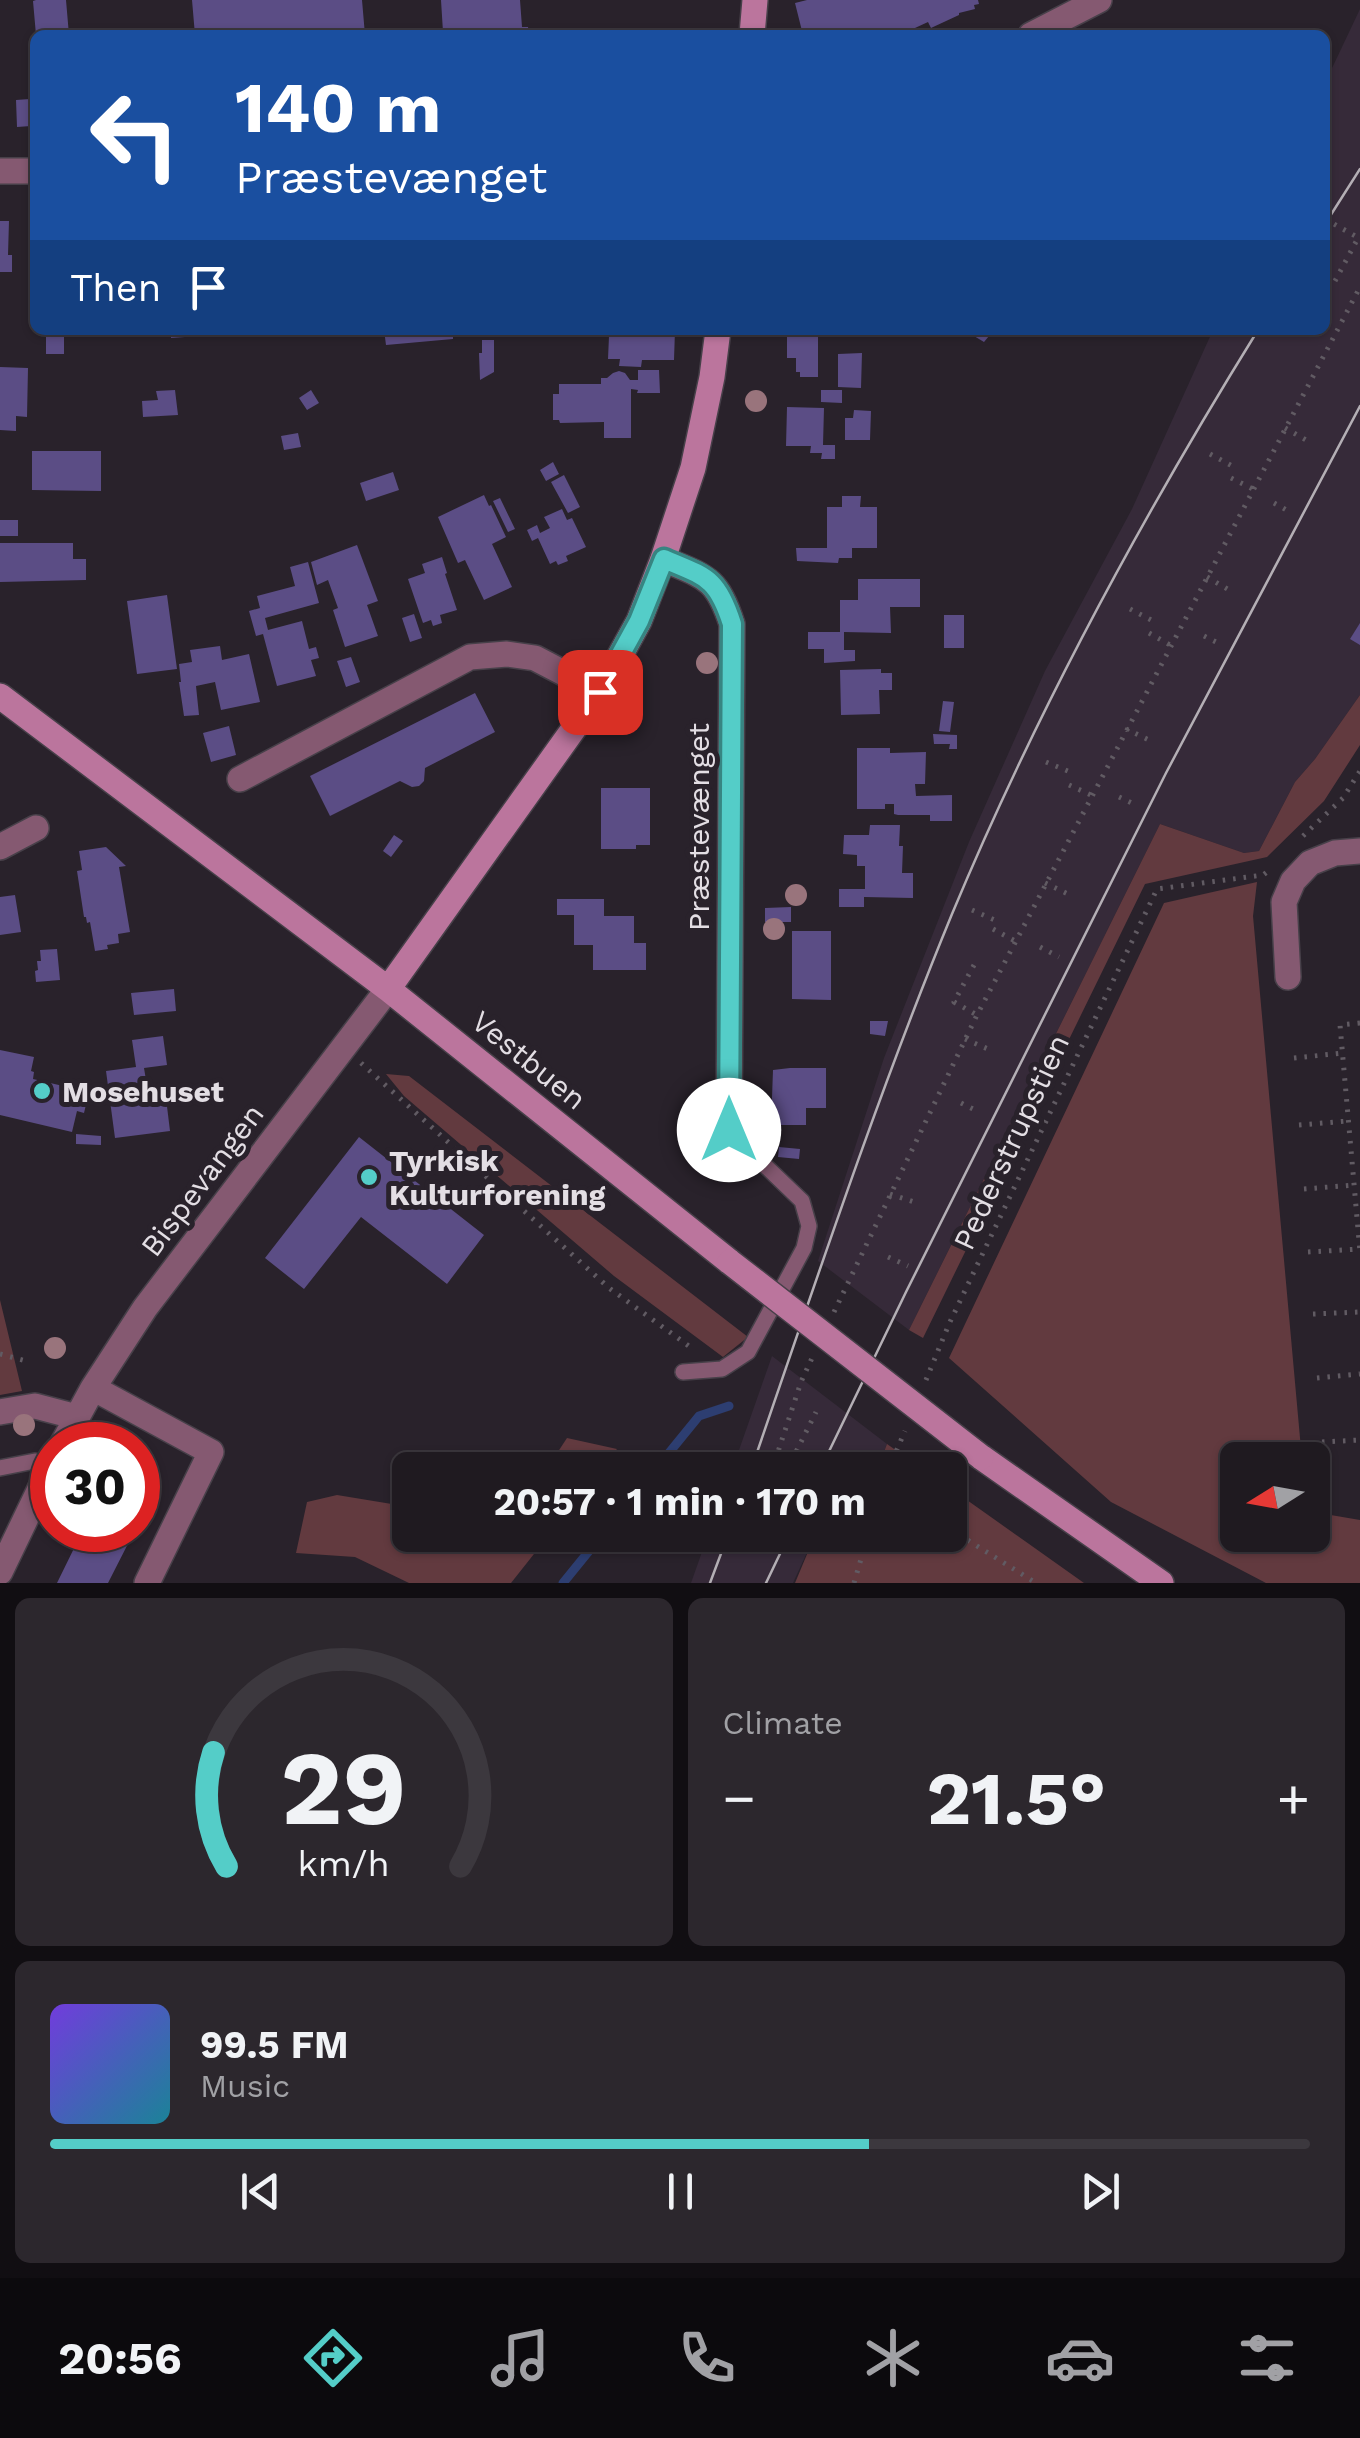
<!DOCTYPE html>
<meta charset="utf-8">
<style>
body{margin:0;font-family:"Work Sans",sans-serif;background:#2c272d;color:#f1f3f6;height:100vh;display:flex;flex-direction:column;font-size:38px;white-space:nowrap}
*{box-sizing:border-box;margin:0}
p{font-size:32px;color:#a1a1a5}
.icon{flex:none;width:55px;height:55px;fill:none;stroke:currentColor;stroke-width:2;stroke-linecap:round;stroke-linejoin:round}
.map{position:relative;height:1583px;overflow:hidden}
.sheet{display:flex;flex-direction:column;gap:15px;padding:15px;background:#110e12;flex:1}
.sheet>*{flex:none}
.guide{position:absolute;left:30px;top:30px;width:1300px;height:305px;border-radius:15px;box-shadow:0 2px 8px #0004,0 0 0 2px #3c383e;background:#1a4fa0;color:#fff;overflow:hidden}
.needle{width:65px;rotate:259deg}
.tools{position:absolute;left:1220px;top:1442px;display:grid;gap:20px}
.tools a{display:grid;place-items:center;width:110px;height:110px;border-radius:15px;background:#1f1a20;box-shadow:0 2px 8px #0004,0 0 0 2px #3c383e;font-size:50px}
.speed{position:absolute;left:30px;top:1422px;display:flex;gap:20px;font-size:50px;font-weight:700;text-align:center}
.speed>*{display:grid;place-content:center;width:130px;height:130px;border-radius:50%;background:#1f1a20;box-shadow:0 2px 8px #0004,0 0 0 2px #3c383e;line-height:1}
.speed .limit{border:15px solid #d22;background:#fff;color:#111}
.pin{position:absolute;display:grid;place-items:center;width:85px;height:85px;color:#fff;margin:-42px;border-radius:20px;box-shadow:0 5px 15px #0006}
.me{position:absolute;width:110px;margin:-55px;rotate:0deg;stroke-linejoin:round;filter:drop-shadow(0 0 8px #0008)}
.turn{display:flex;align-items:center;gap:35px;height:210px;padding:0 40px;font-size:45px}
.turn .icon{width:130px;height:130px;stroke-width:2.5}
.turn b{display:block;font-size:70px;line-height:85px}
.then{display:flex;align-items:center;height:95px;padding:0 40px;background:#0003;gap:20px;font-size:38px}
.big{font-size:75px;font-weight:700;line-height:1.1}
.sheet .widget{flex:1;display:flex;flex-direction:column;justify-content:center;gap:15px;min-width:0;padding:0 35px;border-radius:15px;background:#2c272d}
.sheet .dial{align-items:center;gap:0}
.dial svg{height:260px;overflow:visible;fill:none;stroke:#3c383e;stroke-width:7;stroke-linecap:round;text-anchor:middle}
.dial text{fill:#f1f3f6;stroke:none}
.song{display:flex;align-items:center;gap:30px}
.cover{width:120px;height:120px;border-radius:15px;background:linear-gradient(135deg,hsl(260 70% 55%),hsl(190 70% 35%))}
.played{height:10px;border-radius:5px;background:linear-gradient(90deg,#54cdc8 65%,#3c383e 65%)}
.keys{display:flex;justify-content:space-around;direction:ltr}
.heat{display:flex;justify-content:space-between;align-items:center;font-size:55px;direction:ltr}
.sheet .tiles{flex:1;display:grid;gap:15px;grid-template-columns:1fr 1fr}
.widget:last-child{grid-column:span 2}
.trip{position:absolute;left:392px;top:1452px;width:575px;height:100px;border-radius:15px;background:#1f1a20;box-shadow:0 2px 8px #0004,0 0 0 2px #3c383e;font-weight:700;line-height:100px;text-align:center}
.tab-bar{display:flex;height:160px;justify-content:space-around;align-items:center;background:#0c0a0d;color:#a1a1a5}
.tab-bar .icon{width:70px;height:70px}
.tab-bar .on{color:#54cdc8}
.tab-bar b{font-size:45px;color:#f1f3f6}
.map>svg:first-child{display:block}
.built{fill:#362a39}
.green{fill:#623a3f}
.lines{fill:none;stroke-linecap:round;stroke-linejoin:round}
.stream{stroke:#2d3e71;stroke-width:9}
.building{fill:#5b4d85}
.lane-casing{stroke:#474049;stroke-width:18}
.street-casing{stroke:#474049;stroke-width:28}
.secondary-casing{stroke:#474049;stroke-width:28}
.path{stroke:#615b63;stroke-width:5;stroke-dasharray:2.5 8;stroke-linecap:butt}
.lane{stroke:#855971;stroke-width:15}
.street{stroke:#855971;stroke-width:25}
.secondary{stroke:#bb759d;stroke-width:25}
.tram{stroke:#b4afb5;stroke-width:2.5}
.secondary-bridge-casing{stroke:#474049;stroke-width:28;stroke-linecap:butt}
.secondary-bridge{stroke:#bb759d;stroke-width:25}
.tree{fill:#99747c}
.route-casing{stroke:#378582;stroke-width:25}
.route{stroke:#54cdc8;stroke-width:18}
.poi-dot{fill:#54cdc8;stroke:#29222b;stroke-width:4}
.labels{text-anchor:middle;dominant-baseline:central;stroke-width:10;stroke-linejoin:round;paint-order:stroke}
.street-label{font-size:30px;fill:#e3dee4;stroke:#29222b}
.poi-label{font-size:30px;font-weight:bold;fill:#e3dee4;stroke:#29222b;text-anchor:start}
</style>
<div class="map">
<svg width="1360" height="1583" viewBox="0 0 1360 1583">
<rect width="100%" height="100%" fill="#29222b"/>
<path class="built" d="M1360,9V695L1315,759L1295,782L1259,851L1244,853L1160,824L909,1330L818,1261L884,1058L969,842L1045,671L1132,509L1213,330H1325V83Z
M772,1356L887,1444L877,1470H732Z
M708,1535H815L793,1583H691Z"/>
<path class="green" d="M1360,695V745L1324,801L1267,857L1145,884L923,1338L909,1330L1160,824L1244,853L1259,851L1295,782L1315,759Z
M1257,882L1253,916L1302,1460H1238V1535H1312L1313,1512L1360,1520V1583H1266L1111,1502L949,1358L1164,903Z
M386,1074L409,1076L748,1337L723,1357L614,1276L404,1096Z
M0,1300L22,1391L0,1395Z
M567,1438L617,1449L600,1470H546Z
M887,1444L924,1470H877Z
M950,1488L1084,1583H795L815,1535H950Z
M337,1495L410,1507V1535H549L511,1583H409L355,1557L296,1553L307,1502Z"/>
<g class="lines">
<path class="stream" d="M655,1470L699,1416L729,1406
M563,1583L602,1535"/>
</g>
<path class="building" d="M36,0H66L69,35H36L33,1Z
M192,0H362L365,35H195Z
M441,0H520L522,27H528L529,35H447V32H443Z
M807,0H978L979,4L974,5L975,9L959,13V15L931,28L928,22L902,34L900,29L887,35H803L795,3Z
M30,99L31,126L17,127L16,100Z
M0,221H9L8,255H12V272H0Z
M46,330H64V354H46Z
M171,330H184L185,337L171,338Z
M384,330H453V339L386,345Z
M624,330H675L674,360H642L641,367L619,366L620,359H608L609,336L624,337Z
M787,330H818V377H800V372H796V358H787Z
M971,330H994L984,342L969,333Z
M482,340H494V372L480,380L479,353H482Z
M862,353L861,388L838,387V354Z
M0,367L28,368L27,417L16,416V431L0,430Z
M638,370H659L660,393H637L638,390L631,389V438H604V422L560,423L559,420H553V394H559V384H601V378H607L613,373L619,371L625,373L630,380H638Z
M175,390L178,415L143,417L142,401L158,400L156,391Z
M311,390L319,403L307,410L299,398Z
M821,390H842V403L821,402Z
M787,407L824,408L823,445H835V459H821L822,453H810L811,446H786Z
M854,410L871,411L870,440H845V418H853Z
M298,433L301,447L284,450L281,436Z
M32,451H101V491L32,490Z
M553,462L559,474L546,481L540,470Z
M393,472L399,490L366,501L360,483Z
M564,475L580,507L568,513L551,482Z
M484,495L489,506L491,505L506,537L492,544L512,587L484,600L465,560L458,563L438,517Z
M842,496H861L860,507H877V548H852V558H839L838,563L797,561L796,548H827V507H842Z
M500,498L515,529L508,532L493,501Z
M562,509L567,520L572,518L586,547L566,556L568,561L558,565L556,561L550,564L538,538L532,541L527,530L537,525L540,533L550,528L544,517Z
M0,520H18V536H0Z
M0,543H73V559H86V580L0,582Z
M357,545L378,601L367,605L378,636L345,647L333,610L338,608L328,580L317,585L311,562Z
M442,557L447,573L445,574L457,610L440,615L442,623L433,626L431,620L423,623L408,579L425,573L422,564Z
M308,562L319,603L265,618L268,630L302,621L309,649L316,647L319,658L311,660L316,676L277,686L263,634L256,636L249,611L260,608L257,596L295,586L290,567Z
M858,579H920V607H890L891,633L844,632V650H855V661L824,663V649H808V632H840V600H858Z
M167,595L177,669L137,674L127,601Z
M414,614L422,638L410,642L402,618Z
M944,615H964V648H944Z
M1360,623V645L1350,639Z
M220,646L222,660L249,654L260,702L221,710L215,682L196,686L199,715L184,716L179,682H181L179,664L192,662L190,650Z
M351,657L360,682L346,687L337,661Z
M881,669V673H892V690H879L880,714L841,715L840,670Z
M475,693L495,732L425,768L424,781L419,786L412,787L400,781L330,816L310,776Z
M943,701L954,702L950,732L939,731Z
M229,726L236,755L211,762L203,733Z
M933,734L957,735V749H949L950,744H934Z
M857,748H890V753L926,752L925,784H915L916,796L952,795V821H930V815H898L894,814V804H885V809H857Z
M601,788H650V845H636V849H601Z
M870,825H900L899,846H903L902,873H913V898L864,897V907H839V889H865V866H857V855L843,854L844,835H869Z
M394,835L403,841L391,857L383,851Z
M106,847L126,866L119,867L130,932L118,934L119,943L107,945L108,949L95,951L90,922L87,923L86,917H84L77,871L82,870L79,851Z
M15,895L21,932L0,935V897Z
M557,899H604V916H634V943H646V970H593V945H574V915H557Z
M791,907V922H765V908Z
M792,931H831V1000L792,999Z
M57,949L60,980L36,982L35,971L38,970L37,961H41L40,950Z
M174,989L176,1011L134,1015L131,993Z
M870,1021H888L885,1036L870,1034Z
M163,1036L167,1065L144,1068L148,1092L165,1090L170,1131L115,1138L106,1071L136,1067L132,1040Z
M0,1050L34,1057L31,1071L34,1072L33,1079L89,1092L84,1113L77,1111L72,1132L0,1115Z
M790,1068H826V1108H806V1125H771L773,1070Z
M76,1134L101,1136V1145L76,1144Z
M359,1137L484,1235L447,1284L361,1217L304,1289L265,1258Z
M779,1147L800,1149L799,1159L778,1157Z
M83,1530H135L108,1583H57Z"/>
<g class="lines">
<g class="lane-casing">
<path id="lane" d="M683,1372L722,1369L748,1352L804,1248L809,1226L802,1201L729,1131
M0,1468L35,1461L51,1466"/>
</g>
<g class="street-casing">
<path id="street" d="M1031,35L1099,0
M0,171H35
M663,559C706,577 717,578 732,624L729,1131
M240,779L470,657L507,654L535,658L600,692
M0,847L36,828
M1288,977L1284,902L1293,881L1310,863L1335,853L1360,851
M93,1388L211,1452L147,1583
M0,1412L35,1406L77,1417
M62,1445L93,1388L145,1308L388,989
M0,1572L52,1464"/>
</g>
<g class="secondary-casing">
<path id="secondary" d="M752,35L755,0
M0,696L388,989L730,1262
M388,989L600,692L639,621L663,559L693,468L712,377L718,330
M981,1457L1161,1583"/>
</g>
<path class="path" d="M1325,219L1357,237
M1335,281L1358,238
M1285,428L1306,440
M1210,454L1236,468
M1231,478L1253,489
M1274,503L1290,512
M1207,577L1229,590
M1130,609L1155,622
M1149,633L1170,645
M1204,636L1222,645
M1126,729L1149,740
M1046,762L1075,774
M1069,785L1091,795
M1119,797L1134,804
M1303,836L1343,798L1360,771
M1045,883L1068,894
M972,910L997,921
M993,929L1015,941
M1040,947L1059,957
M974,965L954,1002L977,1015
M1360,1023L1340,1025L1360,1252
M965,1039L988,1049
M1294,1058L1343,1053
M361,1063L609,1288L693,1349
M961,1103L979,1112
M1299,1125L1348,1121
M1304,1189L1354,1185
M890,1194L914,1202
M1308,1252L1360,1249
M888,1257L908,1266
M834,1312L977,1015L1360,287
M1313,1314L1360,1312
M0,1354L26,1361
M1317,1378L1360,1374
M926,1380L949,1324L1157,889L1263,875L1267,872
M1322,1442L1360,1440
M772,1470L801,1382L812,1358
M787,1470L816,1412
M888,1470L905,1431
M950,1529L1036,1583
M854,1583L868,1535"/>
<use href="#lane" class="lane"/>
<use href="#street" class="street"/>
<use href="#secondary" class="secondary"/>
<path class="tram" d="M1325,224L1360,169
M751,1470C815,1284 877,1096 952,914C1037,710 1142,517 1258,330
M820,1470L906,1292L1166,773L1360,406
M710,1583L728,1535
M766,1583L789,1535"/>
<g class="secondary-bridge-casing">
<path id="secondary-bridge" d="M730,1262L981,1457"/>
</g>
<use href="#secondary-bridge" class="secondary-bridge"/>
</g>
<g class="tree">
<circle cx="756" cy="401" r="11"/>
<circle cx="707" cy="663" r="11"/>
<circle cx="796" cy="895" r="11"/>
<circle cx="774" cy="929" r="11"/>
<circle cx="55" cy="1348" r="11"/>
<circle cx="24" cy="1425" r="11"/>
</g>
<g class="lines">
<g class="route-casing">
<path id="route" d="M600,692L639,621L664,559C706,577 717,577 732,624L729,1130"/>
</g>
<use href="#route" class="route"/>
</g>
<g class="poi-dot">
<circle cx="42" cy="1091" r="10"/>
<circle cx="369" cy="1177" r="10"/>
</g>
<g class="labels">
<g class="street-label">
<text transform="translate(698 827) rotate(-90)">Præstevænget</text>
<text transform="translate(529 1060) rotate(39)">Vestbuen</text>
<text transform="translate(1011 1142) rotate(-65)">Pederstrupstien</text>
<text transform="translate(202 1180) rotate(-53)">Bispevangen</text>
</g>
<g class="poi-label">
<text x="62" y="1091">Mosehuset</text>
<text x="389" y="1160">Tyrkisk<tspan x="389" dy="34">Kulturforening</tspan></text>
</g>
</g>
</svg>
<div class="tools">
<a><svg class="needle" viewBox="-14 -14 28 28"><path d="M0-13l5 13h-10z" fill="#e53935"/><path d="M0 13l5-13h-10z" fill="#a1a1a5"/></svg></a>
</div>
<div class="speed"><div class="limit">30</div></div>
<div class="pin" style="left:600px;top:692px;background:#d93025"><svg class="icon" aria-label="arrive" viewBox="0 0 24 24"><path d="M6 21V4h12l-3 4 3 4H6"/></svg></div>
<svg class="me" style="left:729px;top:1130px" viewBox="-20 -20 40 40"><circle r="19" fill="#fff"/><path d="M0-13L10 11 0 6-10 11z" fill="#54cdc8"/></svg>
<div class="trip">20:57 · 1 min · 170 m</div>
<div class="guide">
<div class="turn"><svg class="icon" aria-label="left" viewBox="0 0 24 24"><path d="M17 20v-9H6M10 6l-5 5 5 5"/></svg><div><b>140 m</b>Præstevænget</div></div>
<div class="then">Then<svg class="icon" aria-label="arrive" viewBox="0 0 24 24"><path d="M6 21V4h12l-3 4 3 4H6"/></svg></div>
</div>
</div>
<section class="sheet">
<div class="tiles">
<div class="widget dial"><svg viewBox="0 0 100 80">
<path d="M14 69A42 42 0 1 1 86 69"/>
<path d="M14 69A42 42 0 0 1 10 34" stroke="#54cdc8"/>
<text x="50" y="56" font-size="32" font-weight="700">29</text>
<text x="50" y="72" font-size="11">km/h</text>
</svg></div>
<div class="widget"><p>Climate</p>
<div class="heat"><a>−</a><b class="big">21.5°</b><a>+</a></div>
</div>
<div class="widget">
<div class="song"><i class="cover"></i><div><b>99.5 FM</b><p>Music</p></div></div>
<div class="played"></div>
<div class="keys"><svg class="icon" aria-label="previous" viewBox="0 0 24 24"><path d="M18 5L8 12l10 7zM5 5v14"/></svg><svg class="icon" aria-label="pause" viewBox="0 0 24 24"><path d="M8 5v14M16 5v14"/></svg><svg class="icon" aria-label="next" viewBox="0 0 24 24"><path d="M6 5l10 7-10 7zM19 5v14"/></svg></div>
</div>
</div>
</section>
<nav class="tab-bar">
<b>20:56</b>
<svg class="icon on" aria-label="directions" viewBox="0 0 24 24"><path d="M12 3l9 9-9 9-9-9zM9 14v-3h6M13 9l2 2-2 2"/></svg>
<svg class="icon" aria-label="music" viewBox="0 0 24 24"><path d="M9 18V5l10-2v13"/><circle cx="6" cy="18" r="3"/><circle cx="16" cy="16" r="3"/></svg>
<svg class="icon" aria-label="phone" viewBox="0 0 24 24"><path d="M5 4h4l2 5-3 2q2 4 5 5l2-3 5 2v4C11 20 4 13 5 4z"/></svg>
<svg class="icon" aria-label="climate" viewBox="0 0 24 24"><path d="M12 3v18M4 7l16 10M4 17L20 7"/></svg>
<svg class="icon" aria-label="car" viewBox="0 0 24 24"><path d="M5 17H2v-5l4-1 3-4h7l3 4 3 1v5h-3M9 17h6M6 11h13"/><circle cx="7" cy="17" r="2"/><circle cx="17" cy="17" r="2"/></svg>
<svg class="icon" aria-label="filters" viewBox="0 0 24 24"><path d="M4 7h16M4 17h16"/><circle cx="9" cy="7" r="2"/><circle cx="15" cy="17" r="2"/></svg>
</nav>
